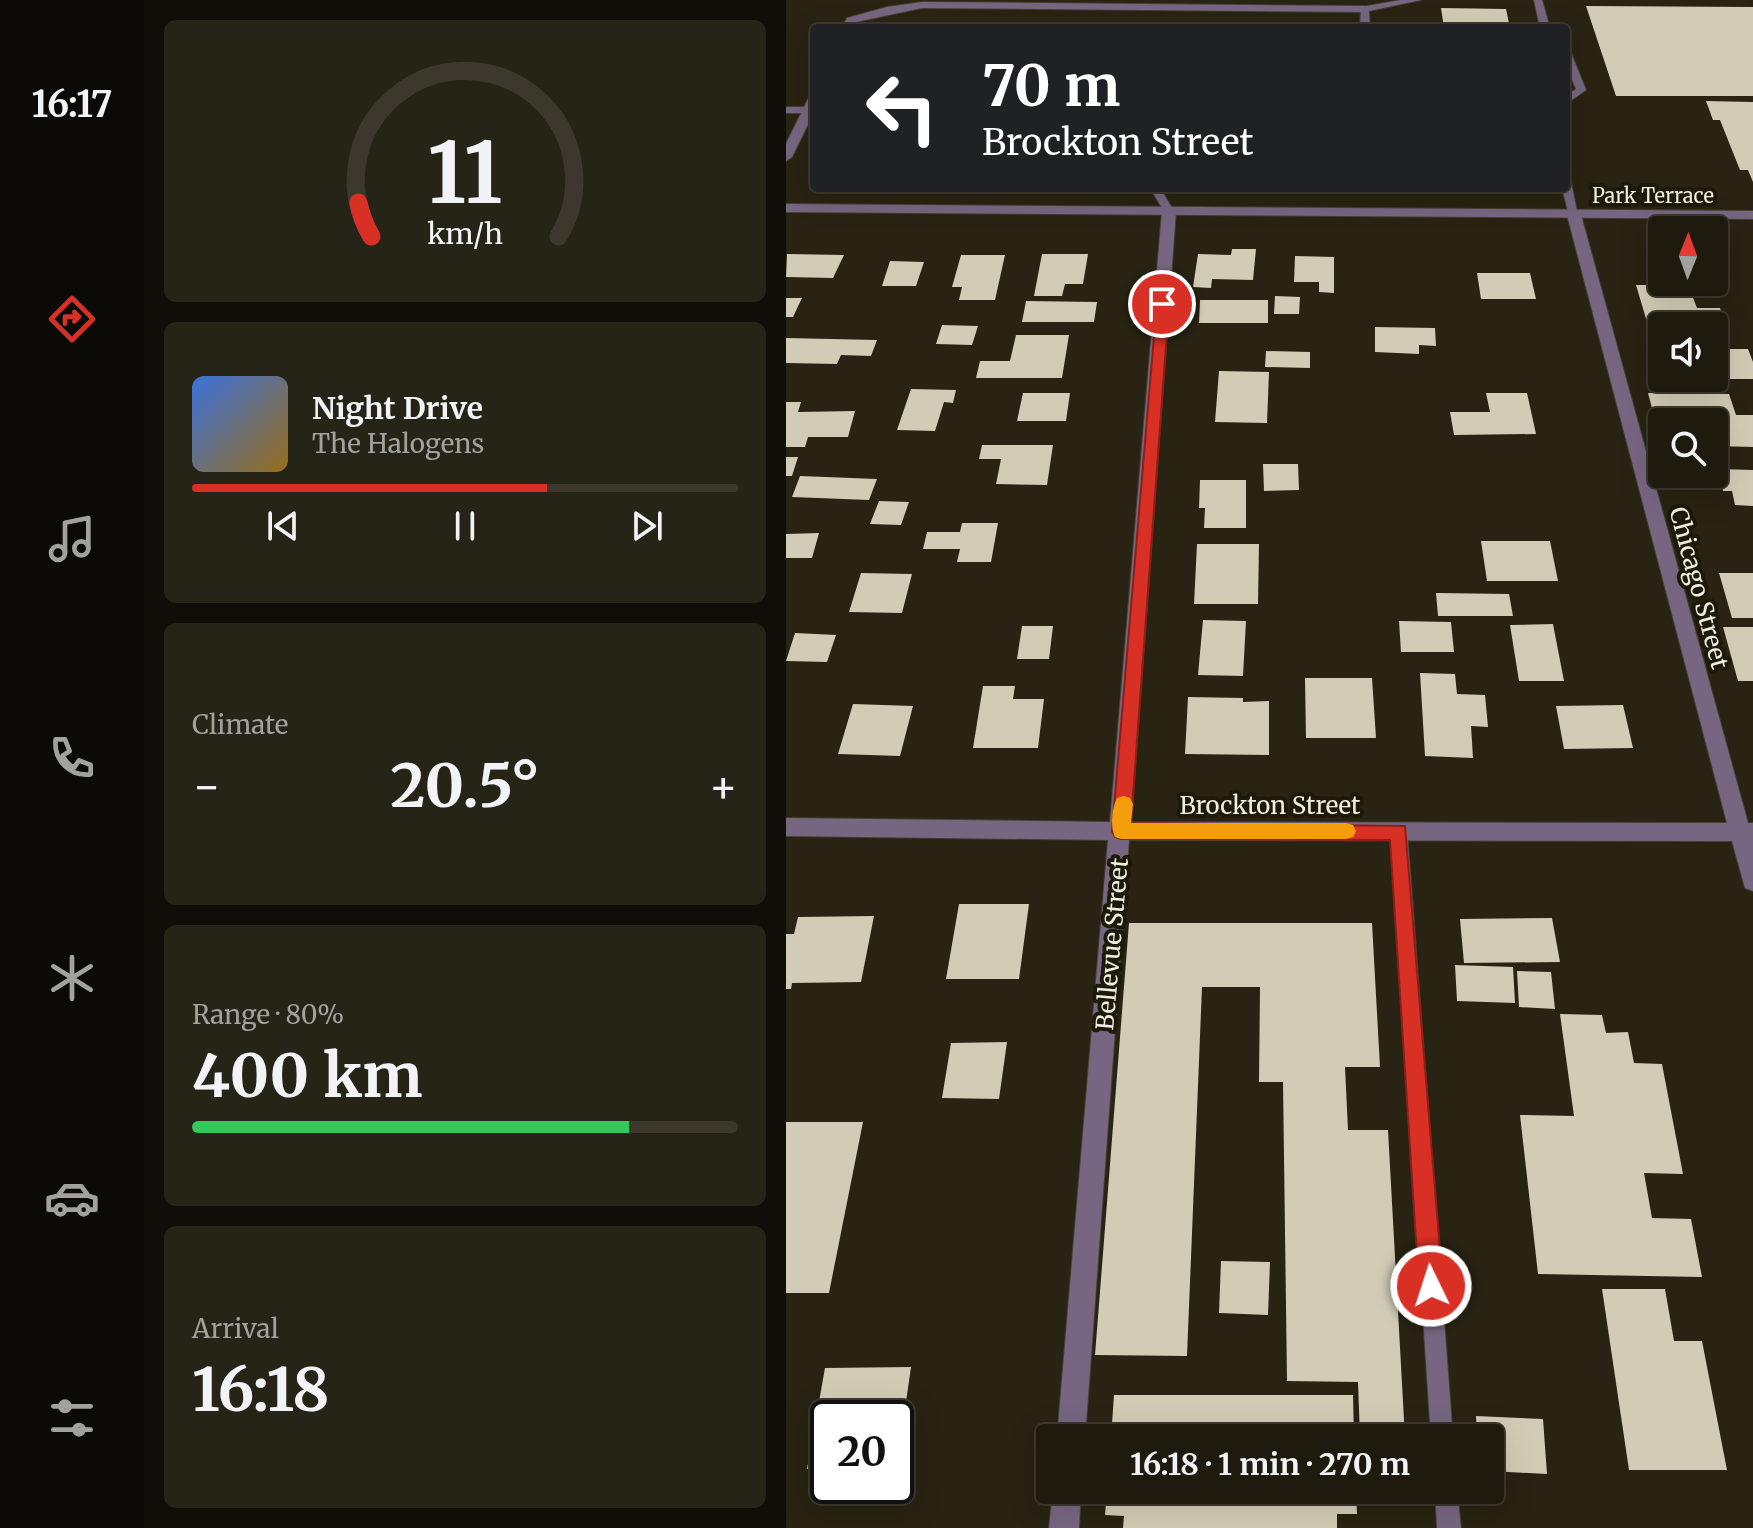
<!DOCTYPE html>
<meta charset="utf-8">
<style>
body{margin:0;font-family:Merriweather,serif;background:#262317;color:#f1f3f6;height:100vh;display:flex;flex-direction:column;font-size:30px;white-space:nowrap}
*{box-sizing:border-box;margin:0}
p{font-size:26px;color:#a1a19e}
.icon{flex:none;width:44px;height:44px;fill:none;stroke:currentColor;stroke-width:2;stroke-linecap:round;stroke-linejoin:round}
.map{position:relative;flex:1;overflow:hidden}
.panel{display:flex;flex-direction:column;gap:20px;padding:20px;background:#100e08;width:642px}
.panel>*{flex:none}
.guide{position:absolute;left:24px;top:24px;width:760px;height:168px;border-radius:8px;box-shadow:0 8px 32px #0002,0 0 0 2px #3c382e;background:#202124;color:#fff;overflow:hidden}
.needle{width:52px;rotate:1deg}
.fabs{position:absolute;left:862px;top:216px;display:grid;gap:16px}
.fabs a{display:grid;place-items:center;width:80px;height:80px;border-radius:8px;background:#1e1a0e;box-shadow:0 8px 32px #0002,0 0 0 2px #3c382e;font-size:40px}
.speed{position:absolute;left:24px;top:1400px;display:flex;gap:16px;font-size:40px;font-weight:700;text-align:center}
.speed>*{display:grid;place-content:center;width:104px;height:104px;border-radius:50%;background:#1e1a0e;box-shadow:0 8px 32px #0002,0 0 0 2px #3c382e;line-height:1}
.speed .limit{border:4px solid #111;border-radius:12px;background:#fff;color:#111}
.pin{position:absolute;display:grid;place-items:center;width:68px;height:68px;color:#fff;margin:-34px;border:4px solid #fff;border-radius:50%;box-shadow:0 2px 8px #0007}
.me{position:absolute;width:88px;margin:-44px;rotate:356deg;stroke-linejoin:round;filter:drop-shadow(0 0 6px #0008)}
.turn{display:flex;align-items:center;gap:28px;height:168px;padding:0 40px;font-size:36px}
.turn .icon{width:104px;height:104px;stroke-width:2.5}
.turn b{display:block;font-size:56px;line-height:68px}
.big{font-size:60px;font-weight:700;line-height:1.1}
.panel .widget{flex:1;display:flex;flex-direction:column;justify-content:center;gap:12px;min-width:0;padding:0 28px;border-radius:12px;background:#262317}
.panel .dial{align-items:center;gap:0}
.dial svg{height:208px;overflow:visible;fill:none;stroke:#3c382e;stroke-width:7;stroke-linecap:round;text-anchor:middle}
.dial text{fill:#f1f3f6;stroke:none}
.song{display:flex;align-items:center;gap:24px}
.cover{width:96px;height:96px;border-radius:12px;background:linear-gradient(135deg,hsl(220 70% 55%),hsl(40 70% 35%))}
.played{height:8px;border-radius:4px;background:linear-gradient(90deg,#d93025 65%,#3c382e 65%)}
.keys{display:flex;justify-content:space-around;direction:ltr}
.heat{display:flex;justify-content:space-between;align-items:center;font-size:44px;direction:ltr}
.charge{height:12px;border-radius:6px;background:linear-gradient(90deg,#34c759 80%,#3c382e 0)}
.trip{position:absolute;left:250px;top:1424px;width:468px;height:80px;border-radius:8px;background:#1e1a0e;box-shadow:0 8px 32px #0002,0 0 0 2px #3c382e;font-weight:700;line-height:80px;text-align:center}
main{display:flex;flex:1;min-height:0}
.tabs{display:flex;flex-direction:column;width:144px;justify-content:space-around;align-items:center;background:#0c0a06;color:#a1a19e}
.tabs .icon{width:56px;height:56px}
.tabs .on{color:#d93025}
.tabs b{font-size:36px;color:#f1f3f6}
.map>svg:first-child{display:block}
.building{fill:#d2ccb6}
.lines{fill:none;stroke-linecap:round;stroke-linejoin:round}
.service-casing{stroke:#443f2f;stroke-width:2}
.minor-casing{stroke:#443f2f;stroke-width:2}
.tertiary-casing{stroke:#443f2f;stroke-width:2}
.service{fill:#776682;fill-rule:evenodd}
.minor{fill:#776682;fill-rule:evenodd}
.tertiary{fill:#776682;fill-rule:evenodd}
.route{fill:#d93025;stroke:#8d1f18;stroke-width:2}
.slow{fill:#f59e0b}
.labels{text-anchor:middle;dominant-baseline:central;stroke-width:8;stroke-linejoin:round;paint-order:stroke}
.far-street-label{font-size:20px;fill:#f1eee3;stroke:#1e1a09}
.street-label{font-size:24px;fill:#f1eee3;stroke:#1e1a09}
</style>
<main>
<nav class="tabs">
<b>16:17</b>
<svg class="icon on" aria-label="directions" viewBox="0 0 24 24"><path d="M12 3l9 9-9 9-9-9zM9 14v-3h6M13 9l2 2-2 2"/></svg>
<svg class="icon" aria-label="music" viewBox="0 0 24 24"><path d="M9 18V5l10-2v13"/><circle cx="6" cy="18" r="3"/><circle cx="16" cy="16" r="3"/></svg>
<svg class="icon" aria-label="phone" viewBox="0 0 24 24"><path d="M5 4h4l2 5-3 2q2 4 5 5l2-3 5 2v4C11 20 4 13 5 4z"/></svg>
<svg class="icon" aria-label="climate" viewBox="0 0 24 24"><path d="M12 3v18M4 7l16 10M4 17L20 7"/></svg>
<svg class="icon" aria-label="car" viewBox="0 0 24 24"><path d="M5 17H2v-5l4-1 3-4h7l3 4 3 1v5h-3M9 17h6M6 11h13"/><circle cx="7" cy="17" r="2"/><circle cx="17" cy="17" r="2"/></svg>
<svg class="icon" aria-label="filters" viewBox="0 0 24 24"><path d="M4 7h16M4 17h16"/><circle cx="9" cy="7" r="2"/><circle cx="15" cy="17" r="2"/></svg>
</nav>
<section class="panel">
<div class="widget dial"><svg viewBox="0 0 100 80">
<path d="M14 69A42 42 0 1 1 86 69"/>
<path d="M14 69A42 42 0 0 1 9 56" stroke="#d93025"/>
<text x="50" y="56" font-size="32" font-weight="700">11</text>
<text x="50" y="72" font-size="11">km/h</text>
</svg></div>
<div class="widget">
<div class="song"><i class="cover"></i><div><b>Night Drive</b><p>The Halogens</p></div></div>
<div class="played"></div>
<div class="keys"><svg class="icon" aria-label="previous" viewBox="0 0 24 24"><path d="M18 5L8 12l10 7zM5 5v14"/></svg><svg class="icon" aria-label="pause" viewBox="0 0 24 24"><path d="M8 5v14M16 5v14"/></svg><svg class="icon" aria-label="next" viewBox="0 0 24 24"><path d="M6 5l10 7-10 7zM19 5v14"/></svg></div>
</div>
<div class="widget"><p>Climate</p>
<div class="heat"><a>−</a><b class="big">20.5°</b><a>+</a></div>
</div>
<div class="widget"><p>Range · 80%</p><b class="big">400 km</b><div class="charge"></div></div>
<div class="widget"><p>Arrival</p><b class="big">16:18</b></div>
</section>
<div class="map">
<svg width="967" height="1528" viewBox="0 0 967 1528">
<rect width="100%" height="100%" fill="#282312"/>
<path class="building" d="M800,6L967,7V96H830Z
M655,8L720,9L724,28H658Z
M920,101L967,102V182L962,170H954L934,120H927Z
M446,249H470L467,280L426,279L425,288L407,287L412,254L445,255Z
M1,254L58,255L47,278L0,277Z
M256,254H302L297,284H279L276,296H248Z
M175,255H219L209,300H173L176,287H166Z
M509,256L548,257V293L533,292V282H508Z
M104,261L138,262L130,286H96Z
M691,273H744L750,299H695Z
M850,285H885L889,295H906L911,308H934L939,322H861Z
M489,296L514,297L513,314H488Z
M0,298H16L7,317H0Z
M414,300H482V323H413Z
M240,301L311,302L308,322H236Z
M156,325L192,326L186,345L150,344Z
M589,327L649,328L650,346L633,345V354L589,352Z
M230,335H283L276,378H190L194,361H224Z
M0,338L91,340L85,356L55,355L51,364L0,363Z
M928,349H962L967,362V379H930Z
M480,351L524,352V368L479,367Z
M433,371L483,372L481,423L429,422Z
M125,389L170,390L167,403L158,402L149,431L111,430Z
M237,393H284L280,421H231Z
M700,393H741L750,434L668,435L664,412H704Z
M862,393L943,394L950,415H967V447L928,446V422H901L899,416H868Z
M0,402H15L12,412L69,411L62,437H22L19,447H0Z
M196,445H267L261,485L210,484L215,459H193Z
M0,457H12L6,476H0Z
M477,464H512L513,490L478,491Z
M932,469L967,470V506L949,505L946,491H937Z
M14,476L91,479L83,500L6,497Z
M414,480H460V528H418L419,508H413Z
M93,501L123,502L115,525L84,524Z
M176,523H212L205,562H171L174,549H137L141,532H174Z
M33,533L26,558H0V534Z
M695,541H764L772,581H701Z
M411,544H473L472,604H408Z
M75,573L126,574L116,613L63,612Z
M933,573H967V618H946Z
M650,593L723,594L727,616H652Z
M417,620L460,621L457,676L412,675Z
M613,621L665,622L668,652H615Z
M767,624L778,681H733L724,625Z
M236,626H267L263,659H231Z
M937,627H967V681H952Z
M9,633L50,635L41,662L0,661Z
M634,673L669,674L671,694L699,695L702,727L685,726L687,758L639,756Z
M519,678H586L590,738H520Z
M197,686H229L227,699H258L252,748H187Z
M402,697L457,698V702L483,701V755L399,754Z
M67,704L127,706L114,756L52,754Z
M837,705L847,748L778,749L770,706Z
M173,904H243L233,979H160Z
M88,916L75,982L6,983L5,989H0V934H8L12,917Z
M766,918L774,962L678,963L674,919Z
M343,923H586L594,1067H559L562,1130H602L619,1438H574L572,1382L501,1381L497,1082H473L474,987H416L401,1356L309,1355Z
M669,965L727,967L729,1003L671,1001Z
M731,971L765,972L769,1009L733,1007Z
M774,1014L816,1015L820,1033L842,1032L848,1063L876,1064L897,1174L858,1173L866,1218L905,1219L916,1277L752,1274L734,1115L788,1116Z
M221,1042L213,1099L156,1098L165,1043Z
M0,1122H77L43,1293H0Z
M435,1261L484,1262L482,1315L433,1313Z
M816,1289H879L888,1341H916L941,1470H843Z
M125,1367L112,1458L110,1418H42V1469H21L39,1368Z
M328,1395H567L568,1438H325Z
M690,1416L757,1419L761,1474L704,1471V1438H691Z
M321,1490H570L571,1514H551V1528H337L338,1516L319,1515Z"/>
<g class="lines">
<g class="service-casing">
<path id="service" d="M615,0H635L583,11L584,28H574L575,7Z
M748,0H756L764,28H754Z
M780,50L785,53L800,90L780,104V96L790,89L780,65Z
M0,107H22L27,110L22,113H0Z
M780,179L785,182L792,217L783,215L776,188H780Z
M368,188H378L377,193L388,211L387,213H379L367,193Z
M613,824L619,826L621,831L667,1438H645L605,831L607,826Z
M649,1490H671L675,1528H651Z"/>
</g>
<g class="minor-casing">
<path id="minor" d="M136,2L578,6L584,9L578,12L136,8L70,22L68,28H56L61,18L101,7Z
M28,95V112L6,157L0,161V144L22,99Z
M383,207L390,211L345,822L941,823L781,215L788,211L795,215L962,823H967V891L959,888L946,841L343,840L299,1438H271L322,840L0,836V818L324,822L376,211Z
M267,1490H295L293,1528H263Z"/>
</g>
<g class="tertiary-casing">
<path id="tertiary" d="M0,204L967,211V219L0,212Z"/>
</g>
<use href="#service" class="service"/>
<use href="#minor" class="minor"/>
<use href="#tertiary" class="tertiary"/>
</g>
<path class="route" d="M371,301L383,304L345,823L619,826L657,1286L654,1295L645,1298L637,1295L633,1286L604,840L335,839L329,837L326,831Z"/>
<path class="slow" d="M338,796L344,798L347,804L345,823H560L567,825L570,831L567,837L560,839H335L329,837C324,827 326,808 331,798Z"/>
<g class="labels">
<g class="far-street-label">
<text x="867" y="195">Park Terrace</text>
</g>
<g class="street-label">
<text transform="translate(913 588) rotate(75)">Chicago Street</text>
<text x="484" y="805">Brockton Street</text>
<text transform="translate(326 944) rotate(-85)">Bellevue Street</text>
</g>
</g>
</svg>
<div class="fabs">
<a><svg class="needle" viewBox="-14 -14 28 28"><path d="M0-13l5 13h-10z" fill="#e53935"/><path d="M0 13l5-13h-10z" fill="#a1a19e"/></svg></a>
<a><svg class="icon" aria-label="sound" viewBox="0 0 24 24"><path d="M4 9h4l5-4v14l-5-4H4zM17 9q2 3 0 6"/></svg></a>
<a><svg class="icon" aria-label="search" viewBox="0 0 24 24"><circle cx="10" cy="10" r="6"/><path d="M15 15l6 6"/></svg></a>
</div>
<div class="speed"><div class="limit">20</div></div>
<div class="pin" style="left:376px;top:304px;background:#d93025"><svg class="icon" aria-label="arrive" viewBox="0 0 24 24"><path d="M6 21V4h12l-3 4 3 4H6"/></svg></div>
<svg class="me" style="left:645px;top:1286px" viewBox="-20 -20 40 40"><circle r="17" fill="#d93025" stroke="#fff" stroke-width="3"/><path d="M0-11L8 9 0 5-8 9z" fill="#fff"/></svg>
<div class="trip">16:18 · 1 min · 270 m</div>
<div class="guide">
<div class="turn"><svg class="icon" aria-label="left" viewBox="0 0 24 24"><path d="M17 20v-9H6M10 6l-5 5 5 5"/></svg><div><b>70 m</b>Brockton Street</div></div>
</div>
</div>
</main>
